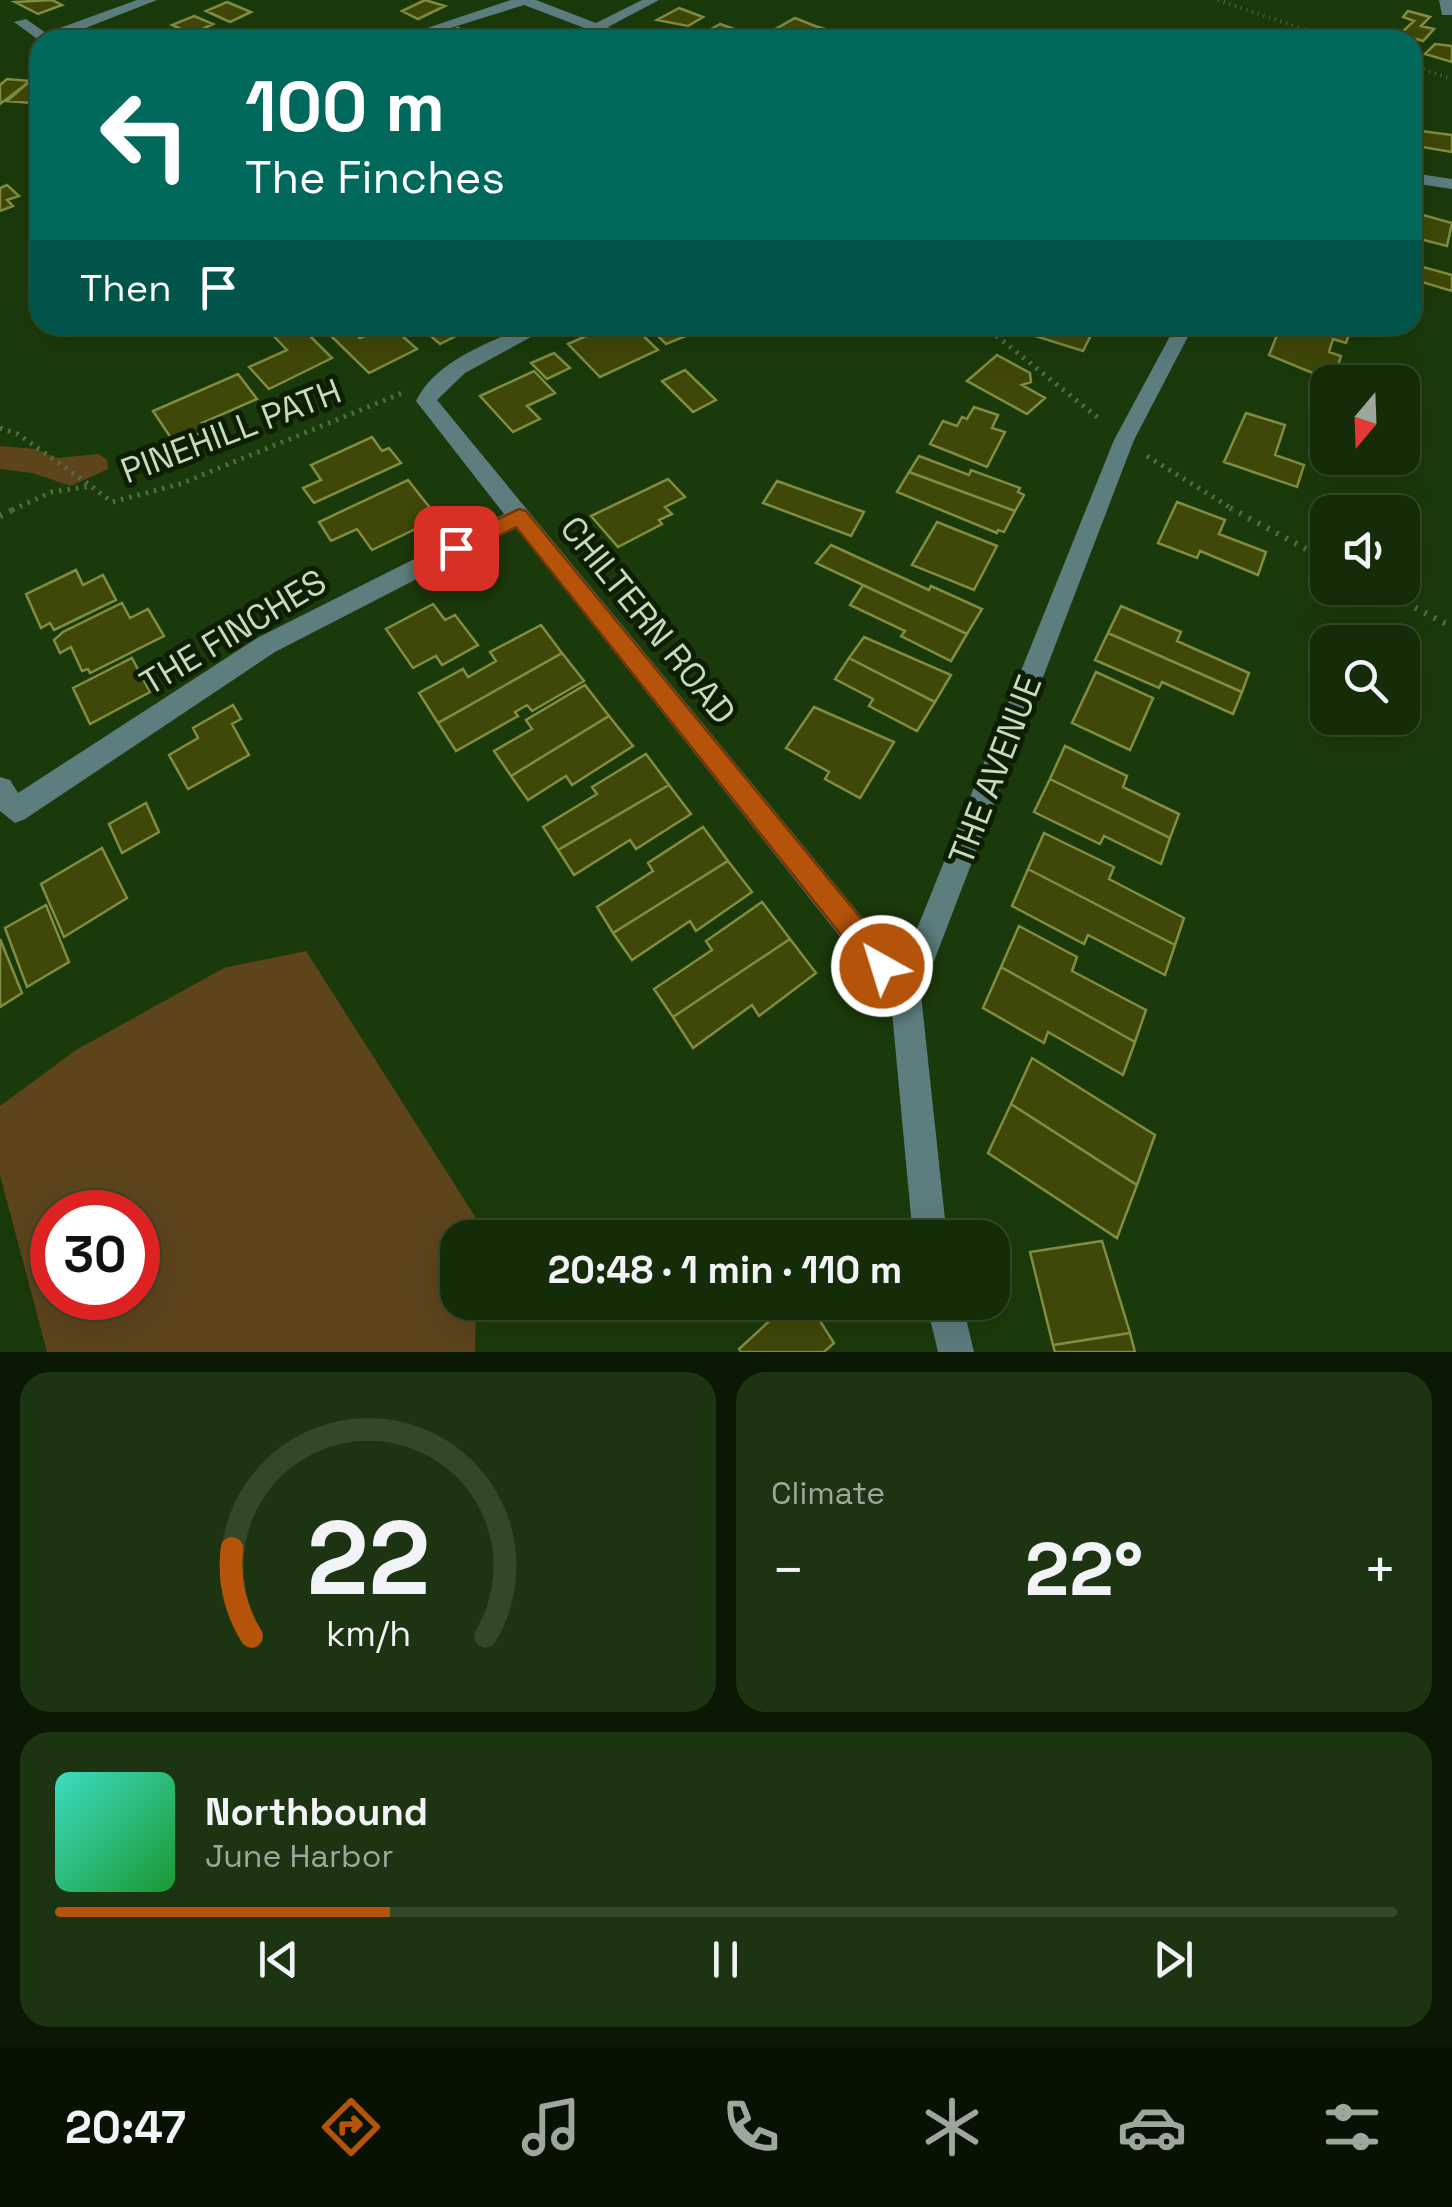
<!DOCTYPE html>
<meta charset="utf-8">
<style>
body{margin:0;font-family:"Space Grotesk",sans-serif;background:#1d3412;color:#f1f3f6;height:100vh;display:flex;flex-direction:column;font-size:38px;white-space:nowrap}
*{box-sizing:border-box;margin:0}
p{font-size:32px;color:#9da79c}
.icon{flex:none;width:55px;height:55px;fill:none;stroke:currentColor;stroke-width:2;stroke-linecap:round;stroke-linejoin:round}
.map{position:relative;height:1352px;overflow:hidden}
.drawer{display:flex;flex-direction:column;gap:20px;padding:20px;background:#0b1804;flex:1}
.drawer>*{flex:none}
.top-card{position:absolute;left:30px;top:30px;width:1392px;height:305px;border-radius:30px;box-shadow:0 10px 40px #0002,0 0 0 2px #334829;background:#00695c;color:#fff;overflow:hidden}
.needle{width:65px;rotate:199deg}
.fabs{position:absolute;left:1310px;top:365px;display:grid;gap:20px}
.fabs a{display:grid;place-items:center;width:110px;height:110px;border-radius:20px;background:#142c08;box-shadow:0 10px 40px #0002,0 0 0 2px #334829;font-size:50px}
.speed{position:absolute;left:30px;top:1190px;display:flex;gap:20px;font-size:50px;font-weight:700;text-align:center}
.speed>*{display:grid;place-content:center;width:130px;height:130px;border-radius:50%;background:#142c08;box-shadow:0 10px 40px #0002,0 0 0 2px #334829;line-height:1}
.speed .limit{border:15px solid #d22;background:#fff;color:#111}
.pin{position:absolute;display:grid;place-items:center;width:85px;height:85px;color:#fff;margin:-42px;border-radius:20px;box-shadow:0 5px 15px #0006}
.me{position:absolute;width:110px;margin:-55px;rotate:321deg;stroke-linejoin:round;filter:drop-shadow(0 0 8px #0008)}
.turn{display:flex;align-items:center;gap:35px;height:210px;padding:0 50px;font-size:45px}
.turn .icon{width:130px;height:130px;stroke-width:2.5}
.turn b{display:block;font-size:70px;line-height:85px}
.then{display:flex;align-items:center;height:95px;padding:0 50px;background:#0003;gap:20px;font-size:38px}
.big{font-size:75px;font-weight:700;line-height:1.1}
.drawer .widget{flex:1;display:flex;flex-direction:column;justify-content:center;gap:15px;min-width:0;padding:0 35px;border-radius:30px;background:#1d3412}
.drawer .dial{align-items:center;gap:0}
.dial svg{height:260px;overflow:visible;fill:none;stroke:#334829;stroke-width:7;stroke-linecap:round;text-anchor:middle}
.dial text{fill:#f1f3f6;stroke:none}
.song{display:flex;align-items:center;gap:30px}
.cover{width:120px;height:120px;border-radius:15px;background:linear-gradient(135deg,hsl(170 70% 55%),hsl(130 70% 35%))}
.played{height:10px;border-radius:5px;background:linear-gradient(90deg,#b45309 25%,#334829 25%)}
.keys{display:flex;justify-content:space-around;direction:ltr}
.heat{display:flex;justify-content:space-between;align-items:center;font-size:55px;direction:ltr}
.drawer .tiles{flex:1;display:grid;gap:20px;grid-template-columns:1fr 1fr}
.widget:last-child{grid-column:span 2}
.trip{position:absolute;left:440px;top:1220px;width:570px;height:100px;border-radius:30px;background:#142c08;box-shadow:0 10px 40px #0002,0 0 0 2px #334829;font-weight:700;line-height:100px;text-align:center}
.tabs{display:flex;height:160px;justify-content:space-around;align-items:center;background:#081203;color:#9da79c}
.tabs .icon{width:70px;height:70px}
.tabs .current{color:#b45309}
.tabs b{font-size:45px;color:#f1f3f6}
.map>svg:first-child{display:block}
.green{fill:#5d441b;fill-rule:evenodd}
.building{fill:#404809;stroke:#818d41;stroke-width:2.5}
.lines{fill:none;stroke-linecap:round;stroke-linejoin:round}
.path-far2{stroke:#506d43;stroke-width:4;stroke-dasharray:1 5;stroke-linecap:butt}
.path-far1{stroke:#506d43;stroke-width:5;stroke-dasharray:2.5 6;stroke-linecap:butt}
.path{stroke:#506d43;stroke-width:6;stroke-dasharray:2.5 8;stroke-linecap:butt}
.minor{fill:#5d7d7e;fill-rule:evenodd}
.route{fill:#b45309;stroke:#753606;stroke-width:2.5}
.labels{text-anchor:middle;dominant-baseline:central;stroke-width:10;stroke-linejoin:round;paint-order:stroke}
.street-label{font-size:35px;fill:#c4dcbb;stroke:#0d1e05}
</style>
<div class="map">
<svg width="1452" height="1352" viewBox="0 0 1452 1352">
<rect width="100%" height="100%" fill="#1b3a0b"/>
<path class="green" d="M0,446L35,449L57,458L99,454L107,460L108,469L71,486L32,473L0,469Z
M306,951L476,1218V1237L458,1238V1302L476,1303L475,1352H47L0,1175V1106L76,1050L224,968ZM52,1212H138V1298H52Z"/>
<path class="building" d="M52,0L62,5L38,14L15,2Z
M425,0L445,6L418,19L402,11Z
M227,2L251,12L230,22L206,11Z
M679,8L703,17L688,26L657,20Z
M1408,11L1430,17L1421,26L1434,29L1423,41L1400,34L1414,21L1403,17Z
M194,16L213,24L192,34L172,25Z
M795,18L815,26L835,32L821,40H793L772,31Z
M720,24L734,29L728,32L739,30L752,35L744,40L699,36Z
M458,28L480,40H419L433,38Z
M168,29L193,40L147,38Z
M1435,44L1452,46V62L1425,54Z
M7,79L30,81L0,104V85Z
M30,81L40,82V95L31,103L7,101Z
M1413,130L1452,135V152L1416,146Z
M7,185L19,196L7,200L13,206L0,211V188Z
M1412,212L1452,223L1447,246L1412,237Z
M1412,264L1452,275V291L1412,279Z
M299,325L332,358L269,389L249,367L287,350L264,326Z
M390,325L417,349L369,373L329,334L346,326L360,338Z
M418,325H478L440,344Z
M611,325H632L658,350L600,377L568,344Z
M691,325L698,331L666,344L652,330L662,325Z
M1000,325H1096L1083,351Z
M1281,325L1352,326L1346,343L1333,339L1329,352L1341,356L1336,372L1323,368L1320,376L1269,355Z
M554,353L570,368L547,379L531,363Z
M997,355L1030,373L1031,382L1022,385L1045,398L1027,414L967,381Z
M685,370L716,400L693,412L662,381Z
M534,371L555,393L527,406L540,419L513,432L480,396Z
M238,374L257,399L202,423L207,430L175,444L153,411Z
M974,407L998,415L992,428L1005,432L987,467L930,444L943,421L957,426L962,417L967,419Z
M1246,413L1285,425L1275,455L1304,465L1297,487L1224,462Z
M372,437L382,451L389,448L401,463L314,503L303,488L321,480L311,465Z
M919,456L969,475L971,470L1020,488L1018,492L1024,495L1015,511L909,472Z
M909,472L1015,511L1004,532L998,530L997,533L897,492Z
M668,479L685,497L665,507L672,514L659,520L662,524L618,547L591,516Z
M408,480L438,518L372,550L357,529L331,541L319,522Z
M777,481L864,512L851,536L763,503Z
M1177,502L1225,520L1219,534L1266,552L1258,575L1200,551L1197,558L1158,543Z
M937,522L997,546L974,590L912,565Z
M831,545L929,590L931,586L982,609L967,634L816,563Z
M1402,548L1415,552L1409,587L1402,585Z
M76,570L83,585L103,575L116,600L54,630L50,623L41,628L26,594Z
M863,585L967,634L951,661L901,636L905,631L850,605Z
M122,603L130,618L148,609L164,636L90,673L88,669L82,671L71,647L60,653L54,640L63,632Z
M433,604L445,620L455,615L478,645L442,665L436,656L413,668L386,629Z
M1121,606L1181,632L1177,641L1249,673L1242,692L1108,633Z
M541,625L562,653L438,723L419,693L463,669L468,677L496,661L490,652Z
M1108,633L1242,692L1233,714L1162,682L1159,688L1095,660Z
M864,637L951,675L935,702L849,658Z
M562,653L584,681L532,711L527,705L515,712L518,716L456,751L438,723Z
M132,658L150,692L90,724L73,688Z
M849,658L935,702L917,731L869,706L873,699L835,679Z
M1096,672L1153,698L1130,750L1072,723Z
M585,685L609,716L511,776L494,751L532,729L526,720Z
M233,705L241,719L232,724L249,755L188,789L169,755L198,738L193,728Z
M814,707L894,742L860,798L825,779L829,772L786,748Z
M609,716L633,746L572,785L566,776L528,800L511,776Z
M1065,746L1127,776L1123,787L1179,814L1170,838L1050,779Z
M646,754L669,785L558,850L543,827L597,794L592,787Z
M1050,779L1170,838L1161,864L1104,836L1100,844L1034,812Z
M669,785L691,814L636,849L630,840L574,875L558,850Z
M146,803L159,832L122,853L109,824Z
M703,827L728,861L613,933L597,907L653,871L648,863Z
M1044,833L1114,867L1109,879L1184,918L1175,945L1028,869Z
M102,848L127,898L64,937L41,884Z
M728,861L752,892L696,931L690,921L632,960L613,933Z
M1028,869L1175,945L1165,975L1088,935L1084,944L1012,906Z
M762,902L790,939L673,1017L654,989L712,950L706,941Z
M46,905L69,962L27,987L5,928Z
M1019,926L1077,957L1072,971L1146,1010L1135,1042L1001,967Z
M0,939L22,993L0,1007Z
M790,939L816,973L759,1016L752,1005L693,1048L673,1017Z
M1001,967L1135,1042L1123,1075L1048,1032L1044,1043L983,1008Z
M1032,1058L1155,1135L1137,1185L1011,1104Z
M1011,1104L1137,1185L1117,1238L988,1153Z
M1102,1241L1130,1333L1053,1345L1030,1252Z
M790,1302H808L834,1343L824,1352H741L739,1349Z
M1130,1333L1135,1352H1055L1053,1345Z"/>
<g class="lines">
<path class="path-far2" d="M1218,0L1336,40
M1412,66L1452,79"/>
<path class="path-far1" d="M983,325L1102,421
M0,428L18,434L91,486
M1147,456L1234,510
M12,510L52,492L91,486L112,502L180,484L402,393"/>
<path class="path" d="M1230,508L1328,561
M0,516L17,508
M1378,588L1452,627"/>
<path class="minor" d="M137,0H157L55,40L40,41L14,22L26,19L46,33Z
M511,0H536L596,23L642,0H659L608,27L636,40H616L524,5L412,40H391Z
M1439,0H1452V15H1442Z
M1412,173L1452,179V189L1412,183Z
M528,325H553L465,373L437,400L902,966L1114,440L1176,325H1194L1134,440L921,995L947,1238H913L891,1001L516,528L275,652L25,819L15,823L0,811V777L10,780L18,793L257,638L504,514L416,401C436,360 489,343 528,325Z
M926,1302H962L974,1352H938Z"/>
</g>
<path class="route" d="M519,509L526,511L892,956L896,966L892,975L882,979L873,975L516,527L463,554H448L445,548L448,543Z"/>
<g class="labels">
<g class="street-label">
<text transform="translate(231 431) rotate(-21)">PINEHILL PATH</text>
<text transform="translate(648 620) rotate(51)">CHILTERN ROAD</text>
<text transform="translate(233 632) rotate(-31)">THE FINCHES</text>
<text transform="translate(995 770) rotate(-69)">THE AVENUE</text>
</g>
</g>
</svg>
<div class="fabs">
<a><svg class="needle" viewBox="-14 -14 28 28"><path d="M0-13l5 13h-10z" fill="#e53935"/><path d="M0 13l5-13h-10z" fill="#9da79c"/></svg></a>
<a><svg class="icon" aria-label="sound" viewBox="0 0 24 24"><path d="M4 9h4l5-4v14l-5-4H4zM17 9q2 3 0 6"/></svg></a>
<a><svg class="icon" aria-label="search" viewBox="0 0 24 24"><circle cx="10" cy="10" r="6"/><path d="M15 15l6 6"/></svg></a>
</div>
<div class="speed"><div class="limit">30</div></div>
<div class="pin" style="left:456px;top:548px;background:#d93025"><svg class="icon" aria-label="arrive" viewBox="0 0 24 24"><path d="M6 21V4h12l-3 4 3 4H6"/></svg></div>
<svg class="me" style="left:882px;top:966px" viewBox="-20 -20 40 40"><circle r="17" fill="#b45309" stroke="#fff" stroke-width="3"/><path d="M0-11L8 9 0 5-8 9z" fill="#fff"/></svg>
<div class="trip">20:48 · 1 min · 110 m</div>
<div class="top-card">
<div class="turn"><svg class="icon" aria-label="left" viewBox="0 0 24 24"><path d="M17 20v-9H6M10 6l-5 5 5 5"/></svg><div><b>100 m</b>The Finches</div></div>
<div class="then">Then<svg class="icon" aria-label="arrive" viewBox="0 0 24 24"><path d="M6 21V4h12l-3 4 3 4H6"/></svg></div>
</div>
</div>
<section class="drawer">
<div class="tiles">
<div class="widget dial"><svg viewBox="0 0 100 80">
<path d="M14 69A42 42 0 1 1 86 69"/>
<path d="M14 69A42 42 0 0 1 8 42" stroke="#b45309"/>
<text x="50" y="56" font-size="32" font-weight="700">22</text>
<text x="50" y="72" font-size="11">km/h</text>
</svg></div>
<div class="widget"><p>Climate</p>
<div class="heat"><a>−</a><b class="big">22°</b><a>+</a></div>
</div>
<div class="widget">
<div class="song"><i class="cover"></i><div><b>Northbound</b><p>June Harbor</p></div></div>
<div class="played"></div>
<div class="keys"><svg class="icon" aria-label="previous" viewBox="0 0 24 24"><path d="M18 5L8 12l10 7zM5 5v14"/></svg><svg class="icon" aria-label="pause" viewBox="0 0 24 24"><path d="M8 5v14M16 5v14"/></svg><svg class="icon" aria-label="next" viewBox="0 0 24 24"><path d="M6 5l10 7-10 7zM19 5v14"/></svg></div>
</div>
</div>
</section>
<nav class="tabs">
<b>20:47</b>
<svg class="icon current" aria-label="directions" viewBox="0 0 24 24"><path d="M12 3l9 9-9 9-9-9zM9 14v-3h6M13 9l2 2-2 2"/></svg>
<svg class="icon" aria-label="music" viewBox="0 0 24 24"><path d="M9 18V5l10-2v13"/><circle cx="6" cy="18" r="3"/><circle cx="16" cy="16" r="3"/></svg>
<svg class="icon" aria-label="phone" viewBox="0 0 24 24"><path d="M5 4h4l2 5-3 2q2 4 5 5l2-3 5 2v4C11 20 4 13 5 4z"/></svg>
<svg class="icon" aria-label="climate" viewBox="0 0 24 24"><path d="M12 3v18M4 7l16 10M4 17L20 7"/></svg>
<svg class="icon" aria-label="car" viewBox="0 0 24 24"><path d="M5 17H2v-5l4-1 3-4h7l3 4 3 1v5h-3M9 17h6M6 11h13"/><circle cx="7" cy="17" r="2"/><circle cx="17" cy="17" r="2"/></svg>
<svg class="icon" aria-label="filters" viewBox="0 0 24 24"><path d="M4 7h16M4 17h16"/><circle cx="9" cy="7" r="2"/><circle cx="15" cy="17" r="2"/></svg>
</nav>
